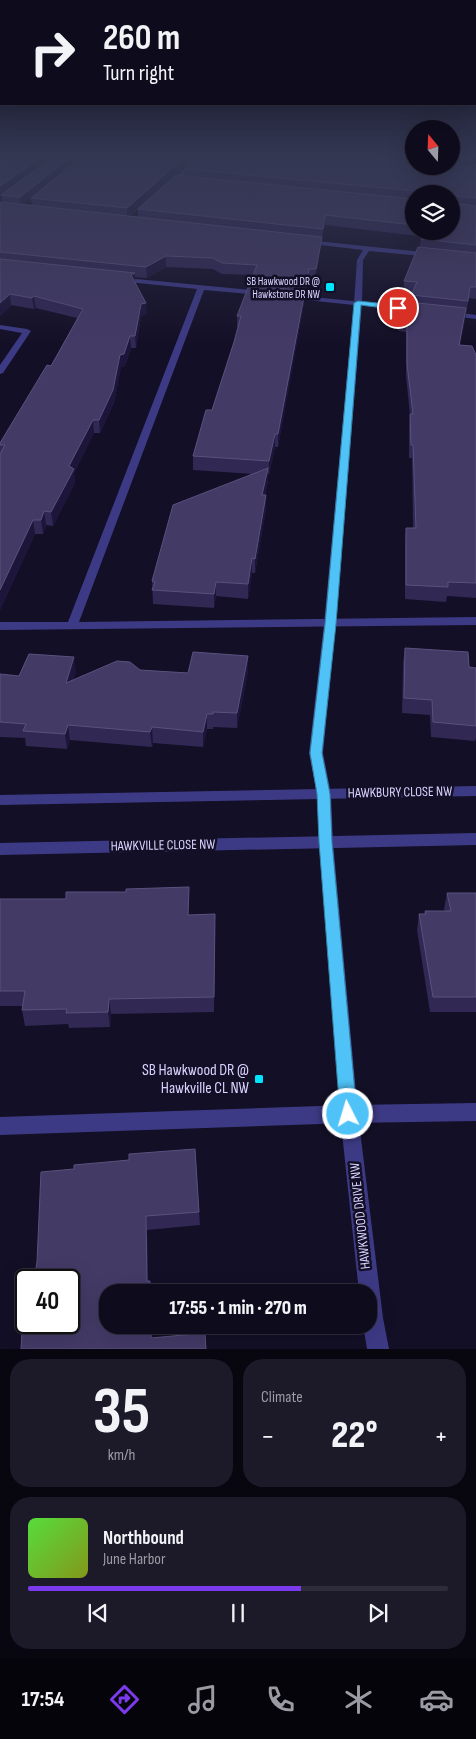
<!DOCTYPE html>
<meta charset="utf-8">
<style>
body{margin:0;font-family:"Sofia Sans Condensed",sans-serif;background:#1c1929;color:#f1f3f6;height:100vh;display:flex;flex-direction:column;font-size:19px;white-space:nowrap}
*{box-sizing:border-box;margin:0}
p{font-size:16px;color:#9b9ba3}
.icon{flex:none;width:28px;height:28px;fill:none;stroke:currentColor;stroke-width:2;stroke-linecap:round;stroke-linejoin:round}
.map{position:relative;height:1349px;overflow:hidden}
.drawer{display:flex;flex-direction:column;gap:10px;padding:10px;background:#08060f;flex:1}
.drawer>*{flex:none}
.banner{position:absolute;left:0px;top:0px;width:476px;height:105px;box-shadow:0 5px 20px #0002,0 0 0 1px #2e2b3b;background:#0e0b1c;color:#f1f3f6;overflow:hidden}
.needle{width:32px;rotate:341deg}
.fabs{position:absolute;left:405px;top:120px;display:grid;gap:10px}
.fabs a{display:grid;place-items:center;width:55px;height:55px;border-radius:50%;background:#0e0b1c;box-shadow:0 5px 20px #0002,0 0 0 1px #2e2b3b;font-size:25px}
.speed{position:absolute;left:15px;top:1269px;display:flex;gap:10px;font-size:25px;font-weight:700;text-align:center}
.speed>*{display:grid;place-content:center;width:65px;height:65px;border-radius:50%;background:#0e0b1c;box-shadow:0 5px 20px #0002,0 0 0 1px #2e2b3b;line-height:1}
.speed .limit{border:2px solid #111;border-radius:8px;background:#fff;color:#111}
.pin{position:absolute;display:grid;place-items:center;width:42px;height:42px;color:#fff;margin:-21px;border:2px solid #fff;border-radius:50%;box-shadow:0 1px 5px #0007}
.me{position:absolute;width:55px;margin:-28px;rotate:355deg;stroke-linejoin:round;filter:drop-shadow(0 0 4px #0008)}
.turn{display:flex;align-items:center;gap:18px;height:105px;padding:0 20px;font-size:22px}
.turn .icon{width:65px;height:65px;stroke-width:2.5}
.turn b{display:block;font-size:35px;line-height:42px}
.big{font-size:38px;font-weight:800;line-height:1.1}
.drawer .widget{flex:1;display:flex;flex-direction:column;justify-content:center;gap:8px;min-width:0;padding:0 18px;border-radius:20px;background:#1c1929}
.drawer .dial{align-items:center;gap:0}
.dial b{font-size:65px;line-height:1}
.song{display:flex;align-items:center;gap:15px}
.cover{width:60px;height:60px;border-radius:8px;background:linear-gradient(135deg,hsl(110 70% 55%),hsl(70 70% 35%))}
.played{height:5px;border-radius:2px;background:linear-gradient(90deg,#7c3aed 65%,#2e2b3b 65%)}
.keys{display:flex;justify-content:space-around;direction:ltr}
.heat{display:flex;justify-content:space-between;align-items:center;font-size:28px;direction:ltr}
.drawer .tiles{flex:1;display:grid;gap:10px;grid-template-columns:1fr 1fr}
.widget:last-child{grid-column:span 2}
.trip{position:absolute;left:99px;top:1284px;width:278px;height:50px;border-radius:20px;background:#0e0b1c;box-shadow:0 5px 20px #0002,0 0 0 1px #2e2b3b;font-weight:800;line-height:50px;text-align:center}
.menu{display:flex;height:80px;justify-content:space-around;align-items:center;background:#06040b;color:#9b9ba3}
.menu .icon{width:35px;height:35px}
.menu .on{color:#7c3aed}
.menu b{font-size:22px;color:#f1f3f6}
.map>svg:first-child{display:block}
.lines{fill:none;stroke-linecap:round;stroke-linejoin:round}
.service{fill:#3d3a85;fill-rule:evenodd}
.minor{fill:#3d3a85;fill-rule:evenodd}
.tertiary{fill:#3d3a85;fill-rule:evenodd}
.wall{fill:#312854;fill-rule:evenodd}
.shaded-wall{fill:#1d163a}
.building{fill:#433a66;stroke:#5a527e}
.route{fill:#4fc3f7;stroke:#337fa1}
.poi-dot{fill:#00e5ff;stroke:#130f26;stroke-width:2}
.labels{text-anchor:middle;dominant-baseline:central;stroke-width:5;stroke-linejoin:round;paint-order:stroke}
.far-poi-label{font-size:11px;fill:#d9d4ff;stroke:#130f26;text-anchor:end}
.street-label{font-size:14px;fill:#d9d4ff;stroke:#130f26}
.near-poi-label{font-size:16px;fill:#d9d4ff;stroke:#130f26;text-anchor:end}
</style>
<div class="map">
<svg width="476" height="1349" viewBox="0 0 476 1349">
<rect width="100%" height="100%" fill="#130f26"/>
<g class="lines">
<path class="service" d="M199,156H205L170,188H166V186Z
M115,277L262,291L266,293L262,295L204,290L79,622L476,617V625L0,630V622H68L197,289L118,281H115Z
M284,294L421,308L425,310L421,312L287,298H284Z
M446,311L476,315V319L446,315Z
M476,1103V1121L349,1123L0,1135V1117L349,1105Z"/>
<path class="minor" d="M0,325L27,329L31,331L3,373L0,374V365L22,333L0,329Z
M476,786V796L0,805V795Z
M476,833V845L0,855V843Z"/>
<path class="tertiary" d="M306,240L432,253L435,255L432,257L369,251L363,260L362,303L336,624L323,753L331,794L333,842L358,1114L383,1318L389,1349H367L363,1325H368V1292H359L340,1114L319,842L317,794L309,753L324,624L354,303L357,260L363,250L304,243L303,242Z"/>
</g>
<path class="wall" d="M0,156H196L138,209L184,176V169L197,156H414V166H451V156H476V299L469,298L460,345L476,355V598L447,596L446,602L405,599V542L406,528H413L412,458H409V427L410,415L406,376V332L398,331L399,320L410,302L412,293L403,292L404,281L420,247L421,238L418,237V236L325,225L322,239L321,247L315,280H308L306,295H304V303L278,447H275L269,475L268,474V481L265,495H266V509L255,573H252L248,599L216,596L214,608L153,604L152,581L253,474L193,470V456L212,410L234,342L238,327H237V316L252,286V278L253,275L222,274L213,269L166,267L147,278L135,277V283L147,314L141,316L136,348H131L125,366L121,367L114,403L100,433H94L74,473L75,483L53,526L46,525L43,534H35L0,610V443L51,366L77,318L36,308L34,309L11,305L0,316V202H2V196L0,197ZM414,194H451V231H414ZM31,199L32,205L24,204ZM138,209V217L130,216Z
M405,648L469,667L476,668V738L475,741L431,737L430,715L402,713L403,663Z
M140,670L188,673L248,671L237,728L213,727V729H207L203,747L153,743L152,747L70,740L67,749L26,746L25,738L0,737V674L19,676L76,672L73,680Z
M189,887V915L215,929L214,1012L111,1014L110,1027L69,1028L68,1024L25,1026L22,1010L23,1006H0V899H66L126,892Z
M447,893H476V1012H430L417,930L419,914H424L425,911H445L444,909Z
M195,1149L200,1225L147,1230L148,1281L152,1338L26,1322L74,1169Z"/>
<path class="shaded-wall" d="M43,156H57L1,195L2,196L0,197V186Z
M72,156H85L31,198V199L21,206L20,197Z
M186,156H196L127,218V208Z
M476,158V167L464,169L465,160Z
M325,215V225L322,239L323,229Z
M322,237L321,247L315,280L316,269Z
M166,256V267L147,278L146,267Z
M309,269L308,280L306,295V284Z
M135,273V284L131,275Z
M305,291L304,303L278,447V434Z
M10,294L11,305L0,316V303Z
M34,296L36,308L34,309L32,298Z
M146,303L147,314L141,316L136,348L135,336L141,304Z
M466,308L465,320L457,357L459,345Z
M130,336L131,348L125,366L121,367L114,403L100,433L99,420L120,355Z
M93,420L94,433L74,473L75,483L53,526L51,512L69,466Z
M275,434V447L269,475V461Z
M268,468V481L262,509V495Z
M266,495V509L255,573V559Z
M44,511L46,525L43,534L41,520Z
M33,520L35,534L0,610V590Z
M252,558V573L248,599V584Z
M216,582V596L214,608V594Z
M248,656V671L237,728V713Z
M74,657L76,672L68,698L66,683Z
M207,714V729L203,747V732Z
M68,725L70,740L67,749L65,734Z
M152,727L153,743L152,747L150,732Z
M189,887V930L188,915Z
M109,999L111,1014L110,1027L108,1012Z
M146,1216L147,1230L148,1292L147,1281Z
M151,1325H152L153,1349L151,1338Z"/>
<path class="building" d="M0,156H43L0,186Z
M55,156H72L20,197L1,195Z
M83,156H186L127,208L31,198Z
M197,156H363L414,162V166H451L465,167L476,164V198L451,196V194H416L415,191L184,169Z
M451,156H476V158L465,160L451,158Z
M176,175L414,199V225L325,215L323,229L138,209Z
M451,198L452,203L476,206V245L421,239L424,231H451Z
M0,202L322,237L316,269H309L306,284L252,278L257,265L222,263L213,258L166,256L146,267L0,252Z
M418,247L476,253V287H470L468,301L411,295L417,282L404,281Z
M0,259L135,273L131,275L146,303L141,304L135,336H130L124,354L120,355L113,390L99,420H93L69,466L74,469L51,512L44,511L41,520H33L0,590V454L5,445H0V443L47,365L51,366L83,309L34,296L32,298L10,294L0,303Z
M249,285L305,291L278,434H275L269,461L193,456L206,410H212L234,342L241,316H237Z
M408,302L466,308L459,345L472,346L476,355V583L448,582V587L406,585V528H416L413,445H411L410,414H413L407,364V320H399Z
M268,468L262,495H266L255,559L252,558L248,584L216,582L214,594L152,590L155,582L152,581L173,505Z
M405,648L468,652L469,667L476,668V726L433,722L432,700L404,698Z
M193,652L248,656L237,713L213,712V714H207L203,732L152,727L150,732L68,725L65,734L23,731L26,724L0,722V674L19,676L29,654L74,657L66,683L117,661L130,662L140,670L188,673Z
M189,887L188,915L215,914L214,997L109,999L108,1012L66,1013L67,1009L22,1010L25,991H0V899H66V892H126V889Z
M447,893H476V997H433L419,914H426L425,911H451Z
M195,1149L199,1212L146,1216L147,1281H150V1292H108V1325H151V1338L205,1333L206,1349H21L24,1293H26V1322H69V1280H34L37,1262L41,1172L74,1169V1165L129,1160V1154Z"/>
<linearGradient id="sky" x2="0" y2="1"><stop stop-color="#0a0815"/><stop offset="0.45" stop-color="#333752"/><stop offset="1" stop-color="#333752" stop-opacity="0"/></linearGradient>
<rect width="476" height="345" fill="url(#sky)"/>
<path class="route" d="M358,301L398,305L402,308L398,310L361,305L336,624L322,753L330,794L332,842L357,1114L354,1120L348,1122L343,1120L340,1114L319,842L317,794L310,753L325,624L354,303Z"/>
<g class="poi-dot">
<rect x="325" y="282" width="10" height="10" rx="2.5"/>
<rect x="254" y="1074" width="10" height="10" rx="2.5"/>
</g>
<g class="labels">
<g class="far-poi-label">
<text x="320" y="281">SB Hawkwood DR @<tspan x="320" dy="13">Hawkstone DR NW</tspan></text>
</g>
<g class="street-label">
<text transform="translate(400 792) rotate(-1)">HAWKBURY CLOSE NW</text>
<text transform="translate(163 845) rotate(-1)">HAWKVILLE CLOSE NW</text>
<text transform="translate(360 1216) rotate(-96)">HAWKWOOD DRIVE NW</text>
</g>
<g class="near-poi-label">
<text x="249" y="1070">SB Hawkwood DR @<tspan x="249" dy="18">Hawkville CL NW</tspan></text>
</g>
</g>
</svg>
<div class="fabs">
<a><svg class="needle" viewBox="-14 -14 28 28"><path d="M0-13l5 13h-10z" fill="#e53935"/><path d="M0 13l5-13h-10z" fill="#9b9ba3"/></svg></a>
<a><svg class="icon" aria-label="layers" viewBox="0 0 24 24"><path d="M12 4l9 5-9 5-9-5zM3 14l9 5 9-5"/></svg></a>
</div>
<div class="speed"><div class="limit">40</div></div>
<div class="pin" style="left:398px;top:308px;background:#d93025"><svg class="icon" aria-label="arrive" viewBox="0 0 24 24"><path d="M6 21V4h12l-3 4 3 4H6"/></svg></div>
<svg class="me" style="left:348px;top:1114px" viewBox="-20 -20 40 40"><circle r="17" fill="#4fc3f7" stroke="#fff" stroke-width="3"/><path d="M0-11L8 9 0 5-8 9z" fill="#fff"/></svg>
<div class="trip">17:55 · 1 min · 270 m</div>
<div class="banner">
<div class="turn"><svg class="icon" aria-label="right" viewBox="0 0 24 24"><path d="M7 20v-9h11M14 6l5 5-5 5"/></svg><div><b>260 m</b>Turn right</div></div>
</div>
</div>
<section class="drawer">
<div class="tiles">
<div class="widget dial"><b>35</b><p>km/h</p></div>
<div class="widget"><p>Climate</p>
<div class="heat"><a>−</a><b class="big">22°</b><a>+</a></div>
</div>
<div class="widget">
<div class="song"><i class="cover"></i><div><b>Northbound</b><p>June Harbor</p></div></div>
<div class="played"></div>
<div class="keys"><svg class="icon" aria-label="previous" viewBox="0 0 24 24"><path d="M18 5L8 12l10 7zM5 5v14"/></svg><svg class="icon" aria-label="pause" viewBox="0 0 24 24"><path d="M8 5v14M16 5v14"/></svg><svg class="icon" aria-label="next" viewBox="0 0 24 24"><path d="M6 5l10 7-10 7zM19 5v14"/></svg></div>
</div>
</div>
</section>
<nav class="menu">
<b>17:54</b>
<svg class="icon on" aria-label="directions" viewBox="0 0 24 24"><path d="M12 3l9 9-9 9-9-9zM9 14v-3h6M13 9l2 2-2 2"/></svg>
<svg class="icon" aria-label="music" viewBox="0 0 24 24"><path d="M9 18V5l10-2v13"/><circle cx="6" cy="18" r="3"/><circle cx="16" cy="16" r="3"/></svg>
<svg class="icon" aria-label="phone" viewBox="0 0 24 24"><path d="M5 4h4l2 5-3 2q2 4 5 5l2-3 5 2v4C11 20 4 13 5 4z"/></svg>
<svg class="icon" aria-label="climate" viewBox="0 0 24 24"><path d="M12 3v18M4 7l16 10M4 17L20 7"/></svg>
<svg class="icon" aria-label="car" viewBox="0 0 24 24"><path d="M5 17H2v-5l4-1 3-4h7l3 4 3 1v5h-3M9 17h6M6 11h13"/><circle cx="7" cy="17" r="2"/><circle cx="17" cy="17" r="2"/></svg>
</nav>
